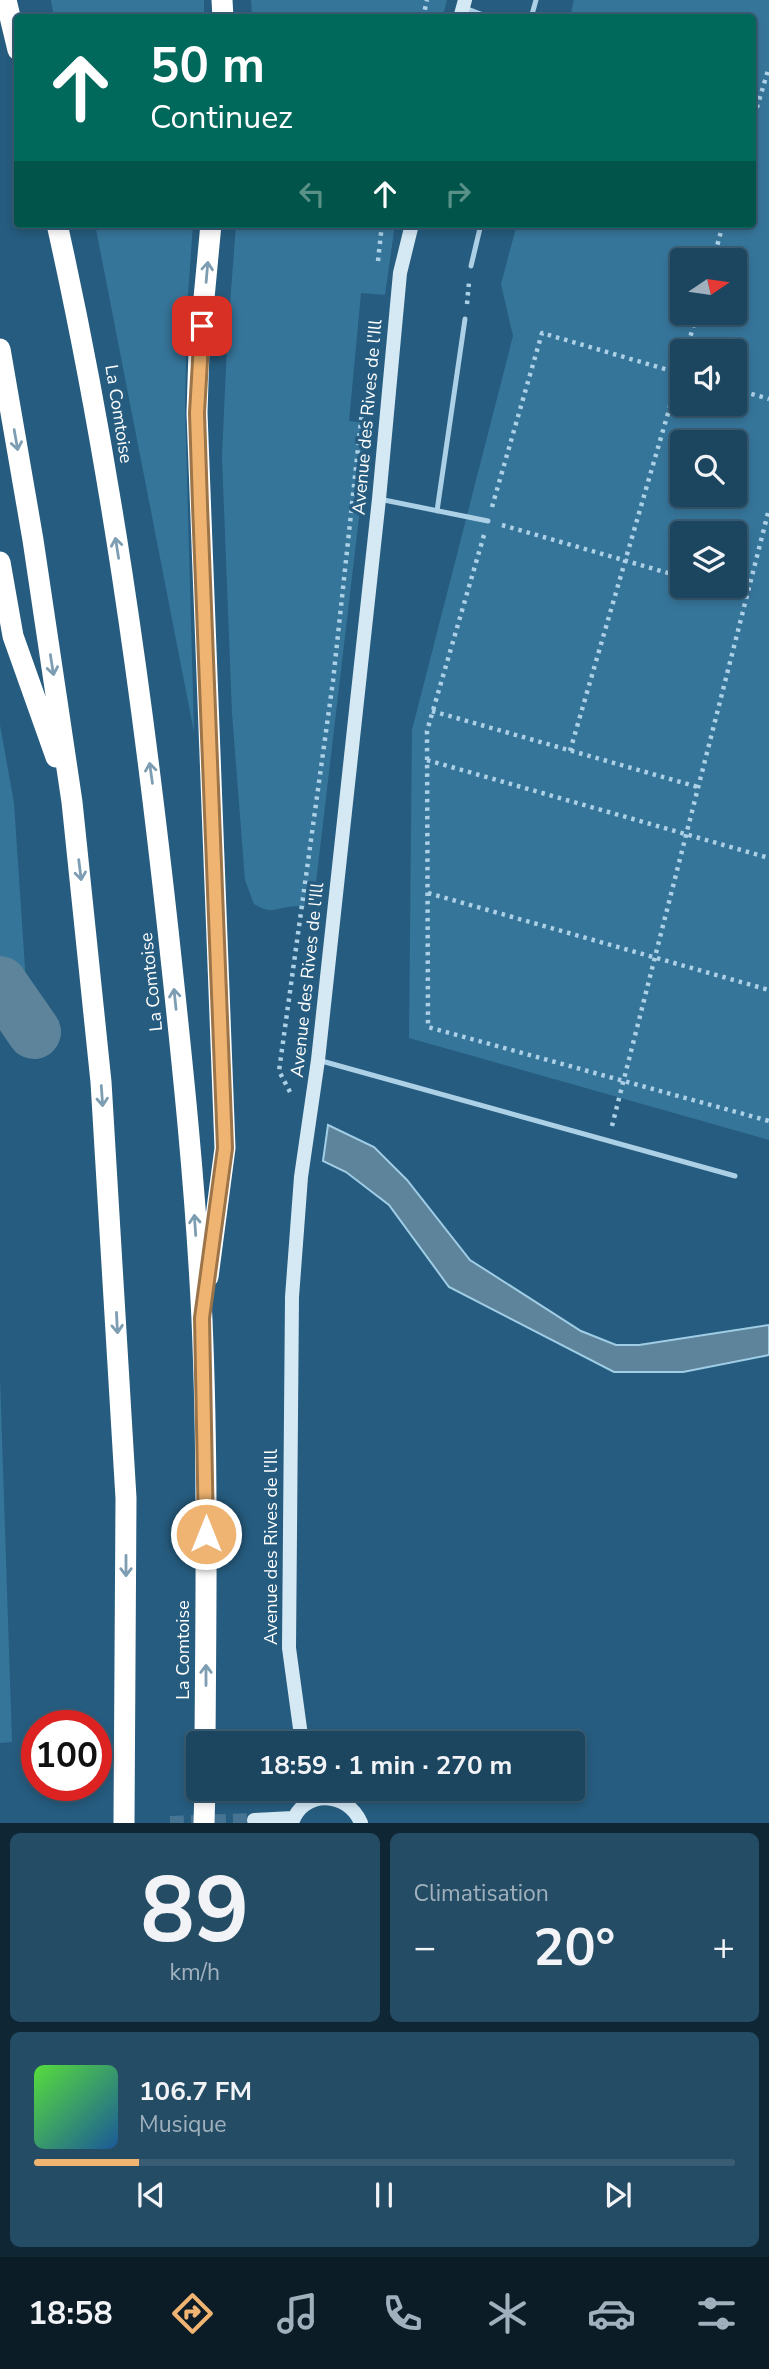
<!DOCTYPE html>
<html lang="fr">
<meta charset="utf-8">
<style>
body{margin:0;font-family:"Nunito Sans",sans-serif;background:#254c65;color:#f1f3f6;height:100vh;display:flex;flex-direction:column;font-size:26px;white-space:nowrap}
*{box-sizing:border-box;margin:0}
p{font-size:23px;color:#a0b1bd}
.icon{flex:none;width:38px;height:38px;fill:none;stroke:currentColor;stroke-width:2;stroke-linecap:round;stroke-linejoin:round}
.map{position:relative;height:1823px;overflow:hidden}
.details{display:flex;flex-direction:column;gap:10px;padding:10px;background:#0f2634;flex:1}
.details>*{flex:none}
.banner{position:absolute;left:14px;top:14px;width:742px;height:214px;border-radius:7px;box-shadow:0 4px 10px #0003,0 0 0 2px #3a5d74;background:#00695c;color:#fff;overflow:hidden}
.needle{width:46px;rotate:77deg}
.tools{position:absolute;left:670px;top:248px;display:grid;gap:14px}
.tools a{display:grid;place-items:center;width:77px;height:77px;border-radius:7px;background:#1c455f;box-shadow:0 4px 10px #0003,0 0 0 2px #3a5d74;font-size:35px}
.speed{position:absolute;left:21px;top:1710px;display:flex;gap:14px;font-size:35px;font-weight:700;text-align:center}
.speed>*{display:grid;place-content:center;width:91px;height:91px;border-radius:50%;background:#1c455f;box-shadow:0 4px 10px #0003,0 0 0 2px #3a5d74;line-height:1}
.speed .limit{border:10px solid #d22;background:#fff;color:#111}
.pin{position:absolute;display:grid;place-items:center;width:60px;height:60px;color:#fff;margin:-30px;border-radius:14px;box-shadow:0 4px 10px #0006}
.me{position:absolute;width:77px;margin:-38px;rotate:0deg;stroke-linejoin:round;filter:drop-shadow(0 0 5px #0008)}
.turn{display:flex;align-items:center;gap:24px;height:147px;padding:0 21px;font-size:32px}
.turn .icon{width:91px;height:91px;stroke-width:2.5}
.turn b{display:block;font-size:49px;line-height:60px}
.lanes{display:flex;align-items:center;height:66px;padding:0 21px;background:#0003;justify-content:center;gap:35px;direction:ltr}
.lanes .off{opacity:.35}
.big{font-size:52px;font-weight:700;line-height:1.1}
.details .tile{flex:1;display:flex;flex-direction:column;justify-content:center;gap:10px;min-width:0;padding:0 24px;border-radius:10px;background:#254c65}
.details .dial{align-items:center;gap:0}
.dial b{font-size:91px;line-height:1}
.song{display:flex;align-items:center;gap:21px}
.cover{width:84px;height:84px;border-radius:10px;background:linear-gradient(135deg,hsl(110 70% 55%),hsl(210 70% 35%))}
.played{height:7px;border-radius:4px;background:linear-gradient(90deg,#efb471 15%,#3a5d74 15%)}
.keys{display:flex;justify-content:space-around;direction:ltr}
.heat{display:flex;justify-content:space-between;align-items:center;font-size:38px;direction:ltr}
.details .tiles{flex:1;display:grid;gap:10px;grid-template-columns:1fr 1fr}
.tile:last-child{grid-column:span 2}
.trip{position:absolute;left:186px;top:1731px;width:399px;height:70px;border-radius:7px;background:#1c455f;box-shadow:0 4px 10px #0003,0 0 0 2px #3a5d74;font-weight:700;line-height:70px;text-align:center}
.menu{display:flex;height:112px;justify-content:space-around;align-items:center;background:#0b1c26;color:#a0b1bd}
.menu .icon{width:49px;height:49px}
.menu .current{color:#efb471}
.menu b{font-size:32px;color:#f1f3f6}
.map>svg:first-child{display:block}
.green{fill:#36759a;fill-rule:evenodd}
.water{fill:#5d849b;stroke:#a0cde6;stroke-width:2}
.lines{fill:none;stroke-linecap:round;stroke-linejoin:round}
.river{stroke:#5d849b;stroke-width:54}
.secondary-tunnel{stroke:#477492;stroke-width:14;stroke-dasharray:14 7;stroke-linecap:butt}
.path{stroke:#acd0e6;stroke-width:4.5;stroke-dasharray:3.5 5;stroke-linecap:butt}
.lane{stroke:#acd0e6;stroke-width:5}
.secondary{stroke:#d5e9f5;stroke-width:14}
.highway{stroke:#fff;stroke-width:21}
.highway-bridge{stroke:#fff;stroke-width:21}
.oneway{stroke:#7d9db2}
.route-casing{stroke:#9b7549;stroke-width:18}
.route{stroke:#efb471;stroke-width:12}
.labels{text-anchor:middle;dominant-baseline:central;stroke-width:7;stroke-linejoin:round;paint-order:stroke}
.street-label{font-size:18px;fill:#fff;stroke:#265c7f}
</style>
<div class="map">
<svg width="769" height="1823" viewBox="0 0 769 1823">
<rect width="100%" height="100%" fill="#265c7f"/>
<path class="green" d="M51,0H204V17H54Z
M251,0H447L442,18L252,17Z
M574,0H769V1140L409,1038L412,730L513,336L501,284L517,224H752V18L570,17ZM682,261H735V313H682ZM682,352H735V404H682ZM682,443H735V495H682ZM682,534H735V586H682Z
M95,224H193L187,309L185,406L194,732Z
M236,224H395L385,295L361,293L349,421L370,424L313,908C305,908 295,905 288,907C271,910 270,913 254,904L245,880L232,713L222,457L227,345Z
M0,725L14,803L27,998L0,1004Z
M0,1378L12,1742L0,1743Z"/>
<path class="water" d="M328,1125L374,1147L407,1180L470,1260L581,1331L616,1345H639L769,1325V1355L683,1372H614L449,1287L389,1205L346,1172L323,1161Z"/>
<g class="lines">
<path class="river" d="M0,983L34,1032"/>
<path class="secondary-tunnel" d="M170,1823L254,1820"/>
<path class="path" d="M423,18L427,0
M752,124L769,67
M378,261L382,224
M713,261L723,224
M467,304L469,282
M686,352L697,313
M735,389L769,399
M492,507L542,333L682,374
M502,525L682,577
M484,535L427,731L428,1027L769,1121
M717,586L747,595
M432,711L698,787
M570,751L682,365
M427,760L769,858
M428,893L769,990
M290,1092L279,1071L333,681L363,402
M612,1126L769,509"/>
<path class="lane" d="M465,8L491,18
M531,18L536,0
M471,266L481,224
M379,499L488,521
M437,511L465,319
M318,1060L735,1176"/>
<path class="secondary" d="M460,18L465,0
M302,1743L289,1648L292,1297L301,1177L318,1060L379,499L400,273L412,224
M254,1820L293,1818
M292,1823C303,1789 348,1791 361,1823"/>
<path class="highway" d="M6,0L18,50
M222,0L223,18
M57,224C109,456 142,693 168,930C182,1059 196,1190 202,1320C208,1461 206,1602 205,1743
M0,349L33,540L72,802L101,1082L126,1498L124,1823
M0,562L13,636L56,757
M208,1277L225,1148L197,413L199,351L211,224"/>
<path class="highway-bridge" d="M204,1823L205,1788"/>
</g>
<defs><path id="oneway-shaft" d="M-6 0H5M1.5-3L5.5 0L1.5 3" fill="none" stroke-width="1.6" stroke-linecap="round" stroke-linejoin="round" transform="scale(1.75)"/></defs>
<g class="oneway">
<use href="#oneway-shaft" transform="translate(207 272) rotate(-85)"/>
<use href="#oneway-shaft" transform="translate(16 440) rotate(80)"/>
<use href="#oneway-shaft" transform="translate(117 548) rotate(-99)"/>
<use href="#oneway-shaft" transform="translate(52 665) rotate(81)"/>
<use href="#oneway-shaft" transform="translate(151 773) rotate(-98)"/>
<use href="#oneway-shaft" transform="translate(80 870) rotate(83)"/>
<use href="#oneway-shaft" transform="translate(175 999) rotate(-96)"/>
<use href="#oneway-shaft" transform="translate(102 1096) rotate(86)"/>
<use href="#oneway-shaft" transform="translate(195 1225) rotate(-94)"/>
<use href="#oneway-shaft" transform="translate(117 1323) rotate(87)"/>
<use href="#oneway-shaft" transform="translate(126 1566) rotate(90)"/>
<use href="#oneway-shaft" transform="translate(206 1675) rotate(-90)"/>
</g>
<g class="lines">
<g class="route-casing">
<path id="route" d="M202,326L197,413L200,505L225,1148L202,1318L206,1534"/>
</g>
<use href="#route" class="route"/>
</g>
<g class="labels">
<g class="street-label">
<text transform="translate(119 414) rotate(81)">La Comtoise</text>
<text transform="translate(367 417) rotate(-85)">Avenue des Rives de l'Ill</text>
<text transform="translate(307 980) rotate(-84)">Avenue des Rives de l'Ill</text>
<text transform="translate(151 982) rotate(-96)">La Comtoise</text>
<text transform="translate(271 1547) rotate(-90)">Avenue des Rives de l'Ill</text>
<text transform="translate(183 1650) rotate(-90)">La Comtoise</text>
</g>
</g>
</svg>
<div class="tools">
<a><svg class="needle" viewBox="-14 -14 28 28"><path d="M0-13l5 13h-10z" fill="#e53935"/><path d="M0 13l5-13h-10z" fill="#a0b1bd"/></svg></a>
<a><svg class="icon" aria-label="sound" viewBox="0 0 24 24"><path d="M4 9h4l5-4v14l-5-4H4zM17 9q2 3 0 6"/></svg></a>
<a><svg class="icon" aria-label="search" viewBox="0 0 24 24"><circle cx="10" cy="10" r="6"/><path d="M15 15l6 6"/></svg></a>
<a><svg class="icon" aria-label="layers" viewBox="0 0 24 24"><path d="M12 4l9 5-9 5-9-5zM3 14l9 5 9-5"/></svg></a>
</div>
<div class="speed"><div class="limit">100</div></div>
<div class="pin" style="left:202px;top:326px;background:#d93025"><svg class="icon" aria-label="arrive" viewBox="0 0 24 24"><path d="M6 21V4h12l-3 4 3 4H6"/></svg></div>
<svg class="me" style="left:206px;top:1534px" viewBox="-20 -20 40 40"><circle r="17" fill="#efb471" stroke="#fff" stroke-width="3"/><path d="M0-11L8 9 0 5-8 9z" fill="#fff"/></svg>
<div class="trip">18:59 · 1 min · 270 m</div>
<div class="banner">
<div class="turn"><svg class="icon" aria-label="ahead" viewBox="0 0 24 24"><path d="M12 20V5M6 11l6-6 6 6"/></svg><div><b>50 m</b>Continuez</div></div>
<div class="lanes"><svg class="icon off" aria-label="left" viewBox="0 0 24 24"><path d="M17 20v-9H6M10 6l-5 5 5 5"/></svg><svg class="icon" aria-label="ahead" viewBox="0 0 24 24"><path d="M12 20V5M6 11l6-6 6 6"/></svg><svg class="icon off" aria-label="right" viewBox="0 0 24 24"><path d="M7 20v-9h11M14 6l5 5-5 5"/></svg></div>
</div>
</div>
<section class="details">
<div class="tiles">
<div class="tile dial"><b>89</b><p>km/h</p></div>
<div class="tile"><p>Climatisation</p>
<div class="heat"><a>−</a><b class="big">20°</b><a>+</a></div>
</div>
<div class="tile">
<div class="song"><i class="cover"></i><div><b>106.7 FM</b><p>Musique</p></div></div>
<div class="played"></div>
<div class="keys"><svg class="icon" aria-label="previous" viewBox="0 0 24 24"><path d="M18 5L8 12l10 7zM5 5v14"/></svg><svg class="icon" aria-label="pause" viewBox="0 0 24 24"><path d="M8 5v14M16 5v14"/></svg><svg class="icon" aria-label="next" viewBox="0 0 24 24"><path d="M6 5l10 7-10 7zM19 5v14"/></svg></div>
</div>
</div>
</section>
<nav class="menu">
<b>18:58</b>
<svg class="icon current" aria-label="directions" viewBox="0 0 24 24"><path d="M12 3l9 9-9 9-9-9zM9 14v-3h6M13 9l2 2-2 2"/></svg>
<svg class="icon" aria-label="music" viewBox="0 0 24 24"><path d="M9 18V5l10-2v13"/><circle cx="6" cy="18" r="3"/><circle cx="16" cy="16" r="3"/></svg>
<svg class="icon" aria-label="phone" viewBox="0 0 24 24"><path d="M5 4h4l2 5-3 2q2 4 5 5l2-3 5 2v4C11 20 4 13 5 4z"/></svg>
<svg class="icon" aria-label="climate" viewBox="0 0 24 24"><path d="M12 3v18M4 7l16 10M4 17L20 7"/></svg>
<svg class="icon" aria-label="car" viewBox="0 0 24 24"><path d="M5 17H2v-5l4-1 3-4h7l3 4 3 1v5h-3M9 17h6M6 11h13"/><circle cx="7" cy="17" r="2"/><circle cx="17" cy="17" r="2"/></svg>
<svg class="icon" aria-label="filters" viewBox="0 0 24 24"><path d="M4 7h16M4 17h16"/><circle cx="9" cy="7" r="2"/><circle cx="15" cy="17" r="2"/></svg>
</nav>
